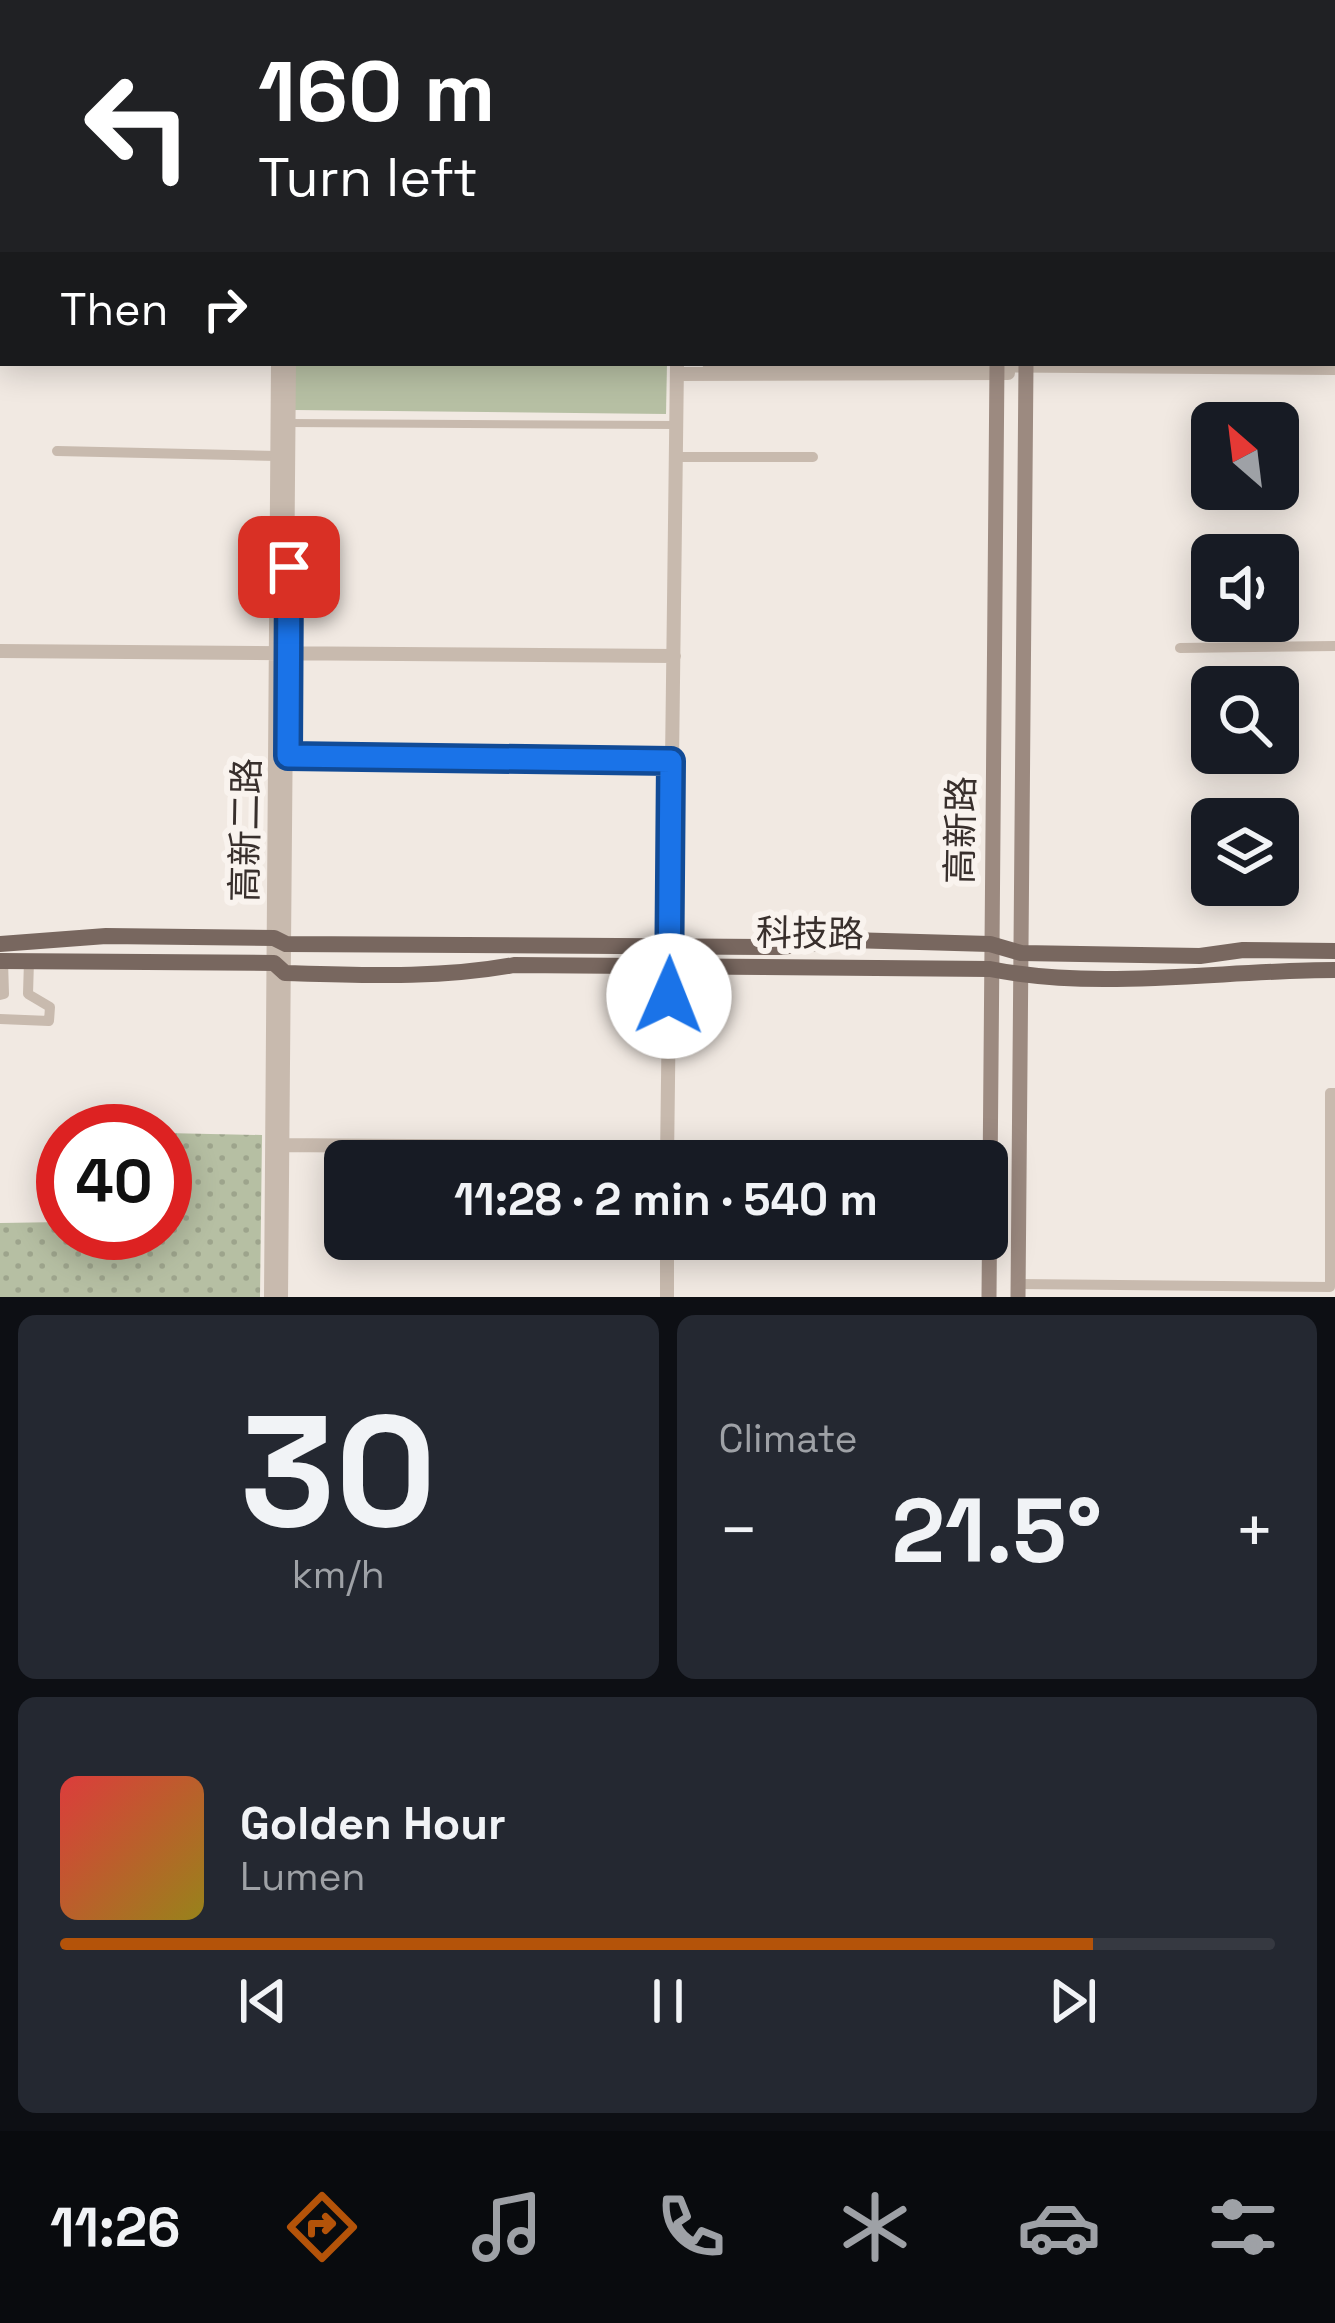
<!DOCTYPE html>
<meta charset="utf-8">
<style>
body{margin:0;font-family:"Space Grotesk","Noto Sans SC",sans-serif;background:#242831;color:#f1f3f6;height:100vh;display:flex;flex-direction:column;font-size:45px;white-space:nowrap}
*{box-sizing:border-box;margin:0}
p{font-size:39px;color:#9ea1a6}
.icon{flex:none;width:66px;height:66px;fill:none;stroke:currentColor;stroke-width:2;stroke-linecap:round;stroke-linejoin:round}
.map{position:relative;height:1297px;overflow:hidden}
.sheet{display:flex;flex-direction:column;gap:18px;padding:18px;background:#0d0f14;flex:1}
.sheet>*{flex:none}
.hud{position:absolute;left:0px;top:0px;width:1335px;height:366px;box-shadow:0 6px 30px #0003;background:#202124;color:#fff;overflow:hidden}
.needle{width:78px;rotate:332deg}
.fabs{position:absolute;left:1191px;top:402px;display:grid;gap:24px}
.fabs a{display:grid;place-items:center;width:108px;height:108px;border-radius:18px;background:#171b24;box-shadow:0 6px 30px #0003;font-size:60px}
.speed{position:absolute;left:36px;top:1104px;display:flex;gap:24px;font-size:60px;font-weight:700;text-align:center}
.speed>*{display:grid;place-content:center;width:156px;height:156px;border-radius:50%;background:#171b24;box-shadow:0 6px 30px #0003;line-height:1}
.speed .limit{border:18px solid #d22;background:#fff;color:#111}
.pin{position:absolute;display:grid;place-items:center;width:102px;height:102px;color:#fff;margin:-51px;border-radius:24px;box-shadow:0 6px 18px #0006}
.me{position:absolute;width:132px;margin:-66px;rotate:1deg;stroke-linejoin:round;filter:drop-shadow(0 0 9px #0008)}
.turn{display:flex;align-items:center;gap:42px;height:252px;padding:0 60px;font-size:54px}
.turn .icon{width:156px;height:156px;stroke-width:2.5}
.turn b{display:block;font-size:84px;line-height:102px}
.then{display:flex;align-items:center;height:114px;padding:0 60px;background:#0003;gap:24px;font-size:45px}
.big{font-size:90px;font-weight:800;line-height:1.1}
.sheet .tile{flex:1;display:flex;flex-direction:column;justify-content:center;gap:18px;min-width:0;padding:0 42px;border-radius:18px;background:#242831}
.sheet .dial{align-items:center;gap:0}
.dial b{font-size:156px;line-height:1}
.song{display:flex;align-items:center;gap:36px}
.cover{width:144px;height:144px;border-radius:18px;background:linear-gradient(135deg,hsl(0 70% 55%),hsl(50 70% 35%))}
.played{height:12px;border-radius:6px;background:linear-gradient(90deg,#b45309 85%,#363941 85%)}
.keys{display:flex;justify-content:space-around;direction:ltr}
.heat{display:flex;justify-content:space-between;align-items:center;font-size:66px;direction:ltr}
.sheet .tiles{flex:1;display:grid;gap:18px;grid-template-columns:1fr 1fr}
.tile:last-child{grid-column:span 2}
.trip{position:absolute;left:324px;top:1140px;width:684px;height:120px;border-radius:18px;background:#171b24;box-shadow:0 6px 30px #0003;font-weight:800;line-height:120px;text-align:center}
.menu{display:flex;height:192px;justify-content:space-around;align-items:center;background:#090b0e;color:#9ea1a6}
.menu .icon{width:84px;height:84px}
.menu .selected{color:#b45309}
.menu b{font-size:54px;color:#f1f3f6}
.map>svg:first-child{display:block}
.grass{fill:url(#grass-dots)}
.park{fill:#b6bfa3}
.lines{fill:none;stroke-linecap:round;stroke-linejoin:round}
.pedestrian{stroke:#c8baae;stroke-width:8}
.minor{stroke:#c8baae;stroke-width:10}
.tertiary{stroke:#c8baae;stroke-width:14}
.secondary{stroke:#9c8a80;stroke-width:15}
.primary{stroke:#78675f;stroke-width:16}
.route-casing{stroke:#114b97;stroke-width:30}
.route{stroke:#1a73e8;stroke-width:21}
.labels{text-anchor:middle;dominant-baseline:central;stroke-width:12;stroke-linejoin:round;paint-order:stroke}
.street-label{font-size:36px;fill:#382f2c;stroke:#f9f3ee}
</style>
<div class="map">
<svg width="1335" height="1297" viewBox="0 0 1335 1297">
<defs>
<pattern id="grass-dots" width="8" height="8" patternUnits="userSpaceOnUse" patternTransform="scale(3)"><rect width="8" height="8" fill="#b6bfa3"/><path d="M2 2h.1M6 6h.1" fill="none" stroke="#9da48c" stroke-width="1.8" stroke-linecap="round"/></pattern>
</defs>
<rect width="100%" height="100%" fill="#f1e9e2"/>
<path class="grass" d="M165,1133L262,1135L260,1297H0V1223L63,1222V1233H165Z"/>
<path class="park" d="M295,363H667L666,414L295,410Z"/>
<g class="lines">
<path class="pedestrian" d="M289,423L676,425"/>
<path class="minor" d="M57,451L277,456
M677,457H813
M1180,648L1335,646
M288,756L671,761
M0,995L4,994L3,961
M0,1019L49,1021L50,1007L28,994L29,961
M1018,1284L1330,1287V1093H1335"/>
<path class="tertiary" d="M675,0V3
M281,3V0
M291,3V0
M709,363L1335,368
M677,374L1008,373
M0,651L674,656
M276,1145L667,1148
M667,1161L677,363
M667,1239V1297
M271,1297L278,363
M281,1297L289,363"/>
<path class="secondary" d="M999,3V0
M1028,3V0
M989,1297L997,363
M1018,1297L1026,363"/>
<path class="primary" d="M0,944L106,936L274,938L286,944L779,947L849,940L990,944L1021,953L1200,956L1243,950L1335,951
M0,961L274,963L285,973C362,975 438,979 514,965L990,969C1100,991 1223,970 1335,970"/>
</g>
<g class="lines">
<g class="route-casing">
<path id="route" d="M289,567L288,756L671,761L669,996"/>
</g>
<use href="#route" class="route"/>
</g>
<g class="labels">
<g class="street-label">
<text transform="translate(246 830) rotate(-89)">高新二路</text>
<text transform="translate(961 830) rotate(-89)">高新路</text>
<text transform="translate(810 934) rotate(1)">科技路</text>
</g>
</g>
</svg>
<div class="fabs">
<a><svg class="needle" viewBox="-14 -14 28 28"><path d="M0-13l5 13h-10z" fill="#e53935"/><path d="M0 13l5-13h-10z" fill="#9ea1a6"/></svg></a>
<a><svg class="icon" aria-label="sound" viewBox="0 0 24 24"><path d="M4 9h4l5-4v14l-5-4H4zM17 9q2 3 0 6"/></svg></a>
<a><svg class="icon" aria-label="search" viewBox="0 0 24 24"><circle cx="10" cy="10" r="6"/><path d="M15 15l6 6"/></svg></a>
<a><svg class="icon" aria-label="layers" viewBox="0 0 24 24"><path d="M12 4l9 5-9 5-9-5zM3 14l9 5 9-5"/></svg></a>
</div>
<div class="speed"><div class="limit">40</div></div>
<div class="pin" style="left:289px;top:567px;background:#d93025"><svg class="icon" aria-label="arrive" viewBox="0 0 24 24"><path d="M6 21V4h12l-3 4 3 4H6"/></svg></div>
<svg class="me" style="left:669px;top:996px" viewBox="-20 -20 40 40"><circle r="19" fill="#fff"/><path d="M0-13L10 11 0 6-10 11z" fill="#1a73e8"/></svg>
<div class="trip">11:28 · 2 min · 540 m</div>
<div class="hud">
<div class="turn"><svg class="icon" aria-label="left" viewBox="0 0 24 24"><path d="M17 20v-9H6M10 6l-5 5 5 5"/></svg><div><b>160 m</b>Turn left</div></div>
<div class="then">Then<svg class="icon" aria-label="right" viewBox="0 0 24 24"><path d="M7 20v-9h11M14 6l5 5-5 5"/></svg></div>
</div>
</div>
<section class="sheet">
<div class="tiles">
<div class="tile dial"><b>30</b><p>km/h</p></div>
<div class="tile"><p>Climate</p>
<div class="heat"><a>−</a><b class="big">21.5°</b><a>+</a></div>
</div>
<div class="tile">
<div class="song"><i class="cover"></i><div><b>Golden Hour</b><p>Lumen</p></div></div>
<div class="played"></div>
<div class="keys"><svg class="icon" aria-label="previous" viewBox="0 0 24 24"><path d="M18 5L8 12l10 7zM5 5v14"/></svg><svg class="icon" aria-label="pause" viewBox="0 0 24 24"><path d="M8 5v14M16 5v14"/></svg><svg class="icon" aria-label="next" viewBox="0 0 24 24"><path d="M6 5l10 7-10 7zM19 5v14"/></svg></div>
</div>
</div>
</section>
<nav class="menu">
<b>11:26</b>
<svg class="icon selected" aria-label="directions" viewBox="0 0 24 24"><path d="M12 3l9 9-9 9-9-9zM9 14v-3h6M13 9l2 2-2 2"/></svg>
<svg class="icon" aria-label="music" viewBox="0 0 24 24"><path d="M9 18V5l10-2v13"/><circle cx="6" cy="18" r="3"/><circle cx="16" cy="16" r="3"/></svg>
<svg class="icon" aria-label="phone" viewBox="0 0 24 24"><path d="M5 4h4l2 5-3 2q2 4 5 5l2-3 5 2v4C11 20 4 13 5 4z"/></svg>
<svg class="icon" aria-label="climate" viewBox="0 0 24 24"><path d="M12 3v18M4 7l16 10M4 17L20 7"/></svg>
<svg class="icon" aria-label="car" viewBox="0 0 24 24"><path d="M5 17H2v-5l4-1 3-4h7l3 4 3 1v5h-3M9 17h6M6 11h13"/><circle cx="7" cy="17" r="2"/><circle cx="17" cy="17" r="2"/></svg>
<svg class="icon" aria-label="filters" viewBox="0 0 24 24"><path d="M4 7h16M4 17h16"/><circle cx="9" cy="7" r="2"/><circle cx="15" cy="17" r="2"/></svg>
</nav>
